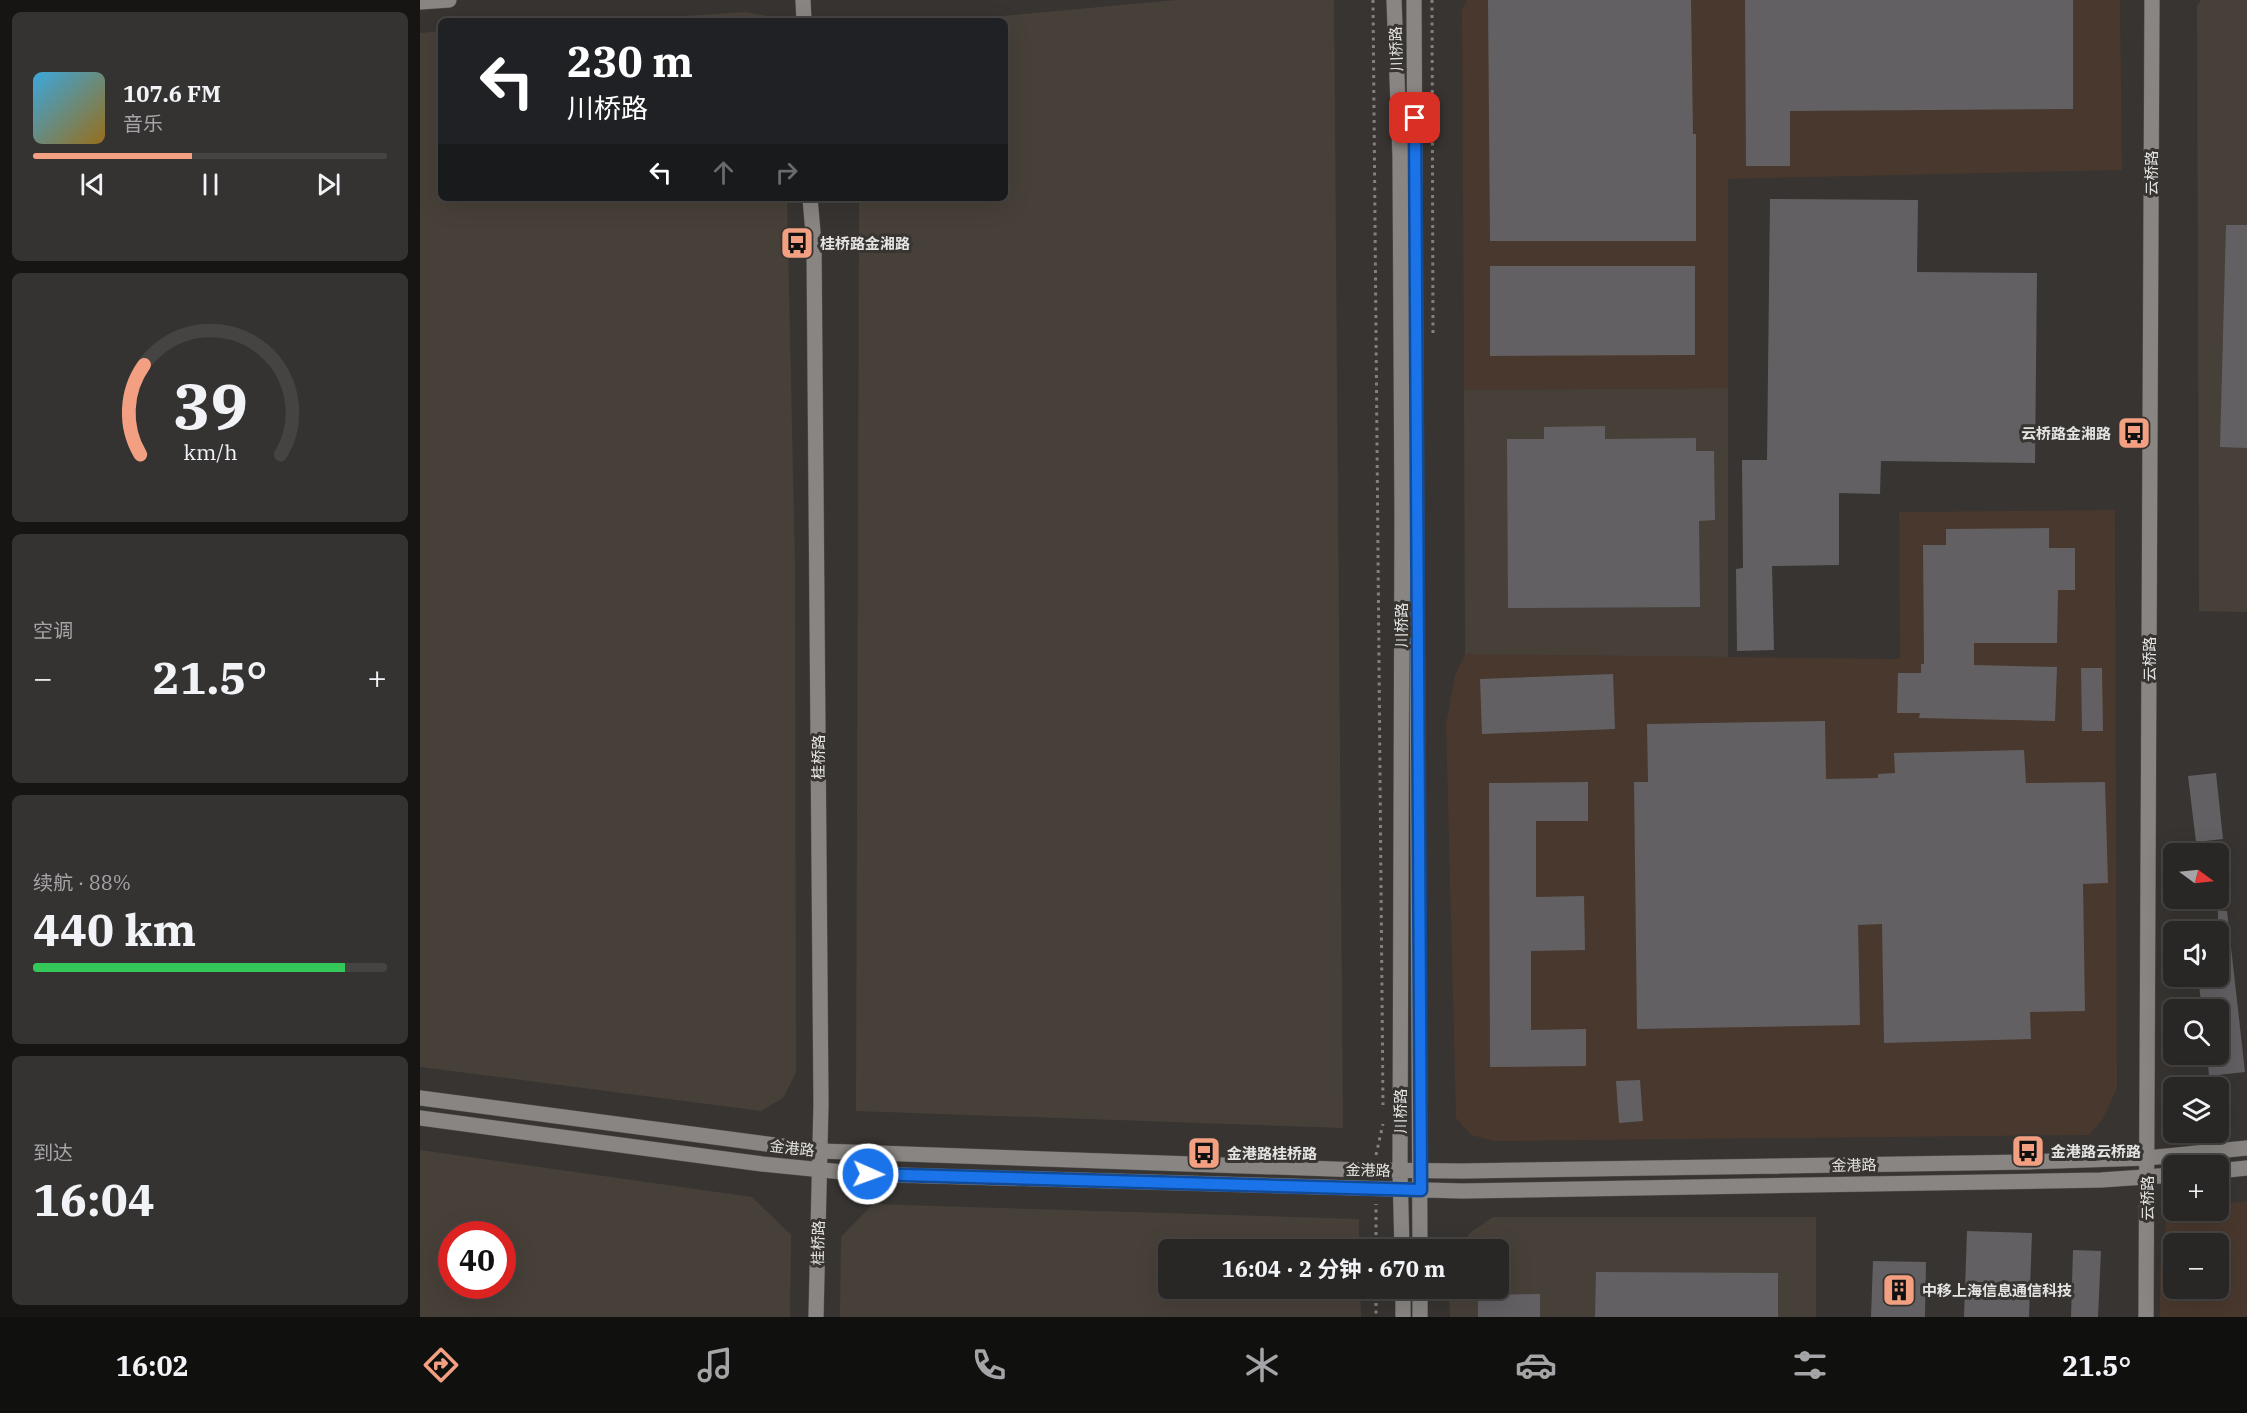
<!DOCTYPE html>
<html lang="zh">
<meta charset="utf-8">
<style>
body{margin:0;font-family:"IBM Plex Serif","Noto Sans SC",serif;background:#353332;color:#f1f3f6;height:100vh;display:flex;flex-direction:column;font-size:22px;white-space:nowrap}
*{box-sizing:border-box;margin:0}
p{font-size:20px;color:#a5a5a7}
.icon{flex:none;width:33px;height:33px;fill:none;stroke:currentColor;stroke-width:2;stroke-linecap:round;stroke-linejoin:round}
.map{position:relative;flex:1;overflow:hidden}
.sheet{display:flex;flex-direction:column;gap:12px;padding:12px;background:#171514;width:420px}
.sheet>*{flex:none}
.banner{position:absolute;left:18px;top:18px;width:570px;height:183px;border-radius:9px;box-shadow:0 6px 24px #0002,0 0 0 2px #454442;background:#202124;color:#fff;overflow:hidden}
.needle{width:39px;rotate:105deg}
.fabs{position:absolute;left:1743px;top:843px;display:grid;gap:12px}
.fabs a{display:grid;place-items:center;width:66px;height:66px;border-radius:9px;background:#292725;box-shadow:0 6px 24px #0002,0 0 0 2px #454442;font-size:30px}
.speed{position:absolute;left:18px;top:1221px;display:flex;gap:12px;font-size:30px;font-weight:700;text-align:center}
.speed>*{display:grid;place-content:center;width:78px;height:78px;border-radius:50%;background:#292725;box-shadow:0 6px 24px #0002,0 0 0 2px #454442;line-height:1}
.speed .limit{border:9px solid #d22;background:#fff;color:#111}
.pin{position:absolute;display:grid;place-items:center;width:51px;height:51px;color:#fff;margin:-26px;border-radius:12px;box-shadow:0 3px 9px #0006}
.me{position:absolute;width:66px;margin:-33px;rotate:92deg;stroke-linejoin:round;filter:drop-shadow(0 0 4px #0008)}
.turn{display:flex;align-items:center;gap:21px;height:126px;padding:0 30px;font-size:27px}
.turn .icon{width:78px;height:78px;stroke-width:2.5}
.turn b{display:block;font-size:42px;line-height:51px}
.lanes{display:flex;align-items:center;height:57px;padding:0 30px;background:#0003;justify-content:center;gap:30px;direction:ltr}
.lanes .off{opacity:.35}
.big{font-size:45px;font-weight:700;line-height:1.1}
.sheet .card{flex:1;display:flex;flex-direction:column;justify-content:center;gap:9px;min-width:0;padding:0 21px;border-radius:9px;background:#353332}
.sheet .dial{align-items:center;gap:0}
.dial svg{height:156px;overflow:visible;fill:none;stroke:#454442;stroke-width:7;stroke-linecap:round;text-anchor:middle}
.dial text{fill:#f1f3f6;stroke:none}
.song{display:flex;align-items:center;gap:18px}
.cover{width:72px;height:72px;border-radius:9px;background:linear-gradient(135deg,hsl(200 70% 55%),hsl(40 70% 35%))}
.played{height:6px;border-radius:3px;background:linear-gradient(90deg,#f3a082 45%,#454442 45%)}
.keys{display:flex;justify-content:space-around;direction:ltr}
.heat{display:flex;justify-content:space-between;align-items:center;font-size:33px;direction:ltr}
.charge{height:9px;border-radius:4px;background:linear-gradient(90deg,#34c759 88%,#454442 0)}
.trip{position:absolute;left:738px;top:1239px;width:351px;height:60px;border-radius:9px;background:#292725;box-shadow:0 6px 24px #0002,0 0 0 2px #454442;font-weight:700;line-height:60px;text-align:center}
.menu{display:flex;height:96px;justify-content:space-around;align-items:center;background:#10100f;color:#a5a5a7}
.menu .icon{width:42px;height:42px}
.menu .on{color:#f3a082}
.menu b{font-size:27px;color:#f1f3f6}
main{display:flex;flex:1;min-height:0}
.map>svg:first-child{display:block}
.commercial{fill:#49382d;fill-rule:evenodd}
.built{fill:#474039;fill-rule:evenodd}
.building{fill:#636063}
.lines{fill:none;stroke-linecap:round;stroke-linejoin:round}
.street-casing{stroke:#52504d;stroke-width:16}
.secondary-casing{stroke:#52504d;stroke-width:16}
.path{stroke:#83817e;stroke-width:3;stroke-dasharray:3 4.5;stroke-linecap:butt}
.street{stroke:#888582;stroke-width:15}
.secondary{stroke:#888582;stroke-width:15}
.route-casing{stroke:#114b97;stroke-width:15}
.route{stroke:#1a73e8;stroke-width:10}
.labels{text-anchor:middle;dominant-baseline:central;stroke-width:6;stroke-linejoin:round;paint-order:stroke}
.street-label{font-size:15px;fill:#e5e4e2;stroke:#373431}
.poi-label{font-size:15px;font-weight:bold;fill:#e5e4e2;stroke:#373431;text-anchor:start}
</style>
<main>
<section class="sheet">
<div class="card">
<div class="song"><i class="cover"></i><div><b>107.6 FM</b><p>音乐</p></div></div>
<div class="played"></div>
<div class="keys"><svg class="icon" aria-label="previous" viewBox="0 0 24 24"><path d="M18 5L8 12l10 7zM5 5v14"/></svg><svg class="icon" aria-label="pause" viewBox="0 0 24 24"><path d="M8 5v14M16 5v14"/></svg><svg class="icon" aria-label="next" viewBox="0 0 24 24"><path d="M6 5l10 7-10 7zM19 5v14"/></svg></div>
</div>
<div class="card dial"><svg viewBox="0 0 100 80">
<path d="M14 69A42 42 0 1 1 86 69"/>
<path d="M14 69A42 42 0 0 1 16 23" stroke="#f3a082"/>
<text x="50" y="56" font-size="32" font-weight="700">39</text>
<text x="50" y="72" font-size="11">km/h</text>
</svg></div>
<div class="card"><p>空调</p>
<div class="heat"><a>−</a><b class="big">21.5°</b><a>+</a></div>
</div>
<div class="card"><p>续航 · 88%</p><b class="big">440 km</b><div class="charge"></div></div>
<div class="card"><p>到达</p><b class="big">16:04</b></div>
</section>
<div class="map">
<svg width="1827" height="1317" viewBox="0 0 1827 1317">
<rect width="100%" height="100%" fill="#373431"/>
<path class="commercial" d="M1047,0H1700L1702,170L1308,179V388L1044,390L1042,9Z
M1695,510L1697,1088L1683,1119L1669,1135L1074,1141L1051,1135L1036,1118L1026,724L1035,675L1045,654L1480,659L1479,512Z
M1827,1201V1317H1740V1271L1747,1209L1798,1210L1799,1204ZM1754,1244H1798V1288H1754Z"/>
<path class="built" d="M756,0H914L923,1128L436,1111L439,198H585V21H529Z
M1781,0H1827V612L1779,611L1777,6Z
M326,12L347,16L350,21H186Z
M21,31V198H367L375,564L376,1073L363,1098L341,1111L0,1067V33Z
M1308,388V657L1045,654L1044,390Z
M0,1150L332,1197L371,1235L370,1317H0ZM82,1234V1286H32V1234Z
M453,1204L939,1219V1249L748,1250V1288L940,1289L941,1317H420L421,1237Z
M1073,1217H1396V1317H1030L1029,1289L1078,1288V1250L1037,1249L1051,1232Z"/>
<path class="building" d="M1068,0H1271L1273,134H1276V241H1070Z
M1325,0H1653V109L1370,111V166H1326Z
M1350,199L1498,200L1497,272L1617,273L1615,463L1461,461L1460,494L1419,493V565L1352,566L1354,650L1317,651L1316,569L1323,568L1322,460H1347Z
M1806,225H1827V448L1800,447Z
M1070,266H1275V355L1070,356Z
M1185,426V439L1276,438V451H1294L1295,520L1279,521L1280,607L1088,608L1087,439H1124V427Z
M1629,528V548H1655V590H1638L1637,643H1554V665L1637,667L1635,721L1499,718L1500,713H1477L1478,673H1501V664H1504L1503,545H1526V529Z
M1661,668H1682L1683,731H1662Z
M1193,674L1195,729L1062,734L1060,679Z
M1405,721L1406,779L1458,778V774L1475,773L1474,753L1604,750L1606,783L1685,782L1688,883L1663,884L1665,1011L1610,1012L1611,1039L1464,1043L1462,924L1438,925L1440,1025L1217,1029L1214,782H1228L1227,724Z
M1796,773L1803,839L1776,842L1768,776Z
M1168,782V821H1116V897L1164,896L1165,950L1111,951V1030L1166,1029V1066L1070,1067L1069,783Z
M1798,911H1807L1825,1072L1789,1076L1787,1054H1798V1010H1782L1778,976H1798Z
M1220,1080L1223,1121L1199,1123L1196,1081Z
M1547,1231L1612,1233L1609,1317H1544Z
M1653,1250L1681,1251L1678,1317H1651Z
M1453,1261L1506,1262L1505,1317H1451Z
M1176,1272L1358,1273V1317H1175Z
M1120,1294V1317H1058V1295Z"/>
<g class="lines">
<g class="street-casing">
<path id="street" d="M383,0L384,21
M390,198L394,244L401,1104L396,1317
M1726,1317L1732,0"/>
</g>
<g class="secondary-casing">
<path id="secondary" d="M974,0L980,156L982,518L980,1170L982,1250
M994,0L1000,1250
M0,2L29,0
M0,1098L400,1151L941,1170L1042,1171L1608,1162L1727,1158L1827,1148
M0,1118L342,1164L443,1174L1042,1191L1681,1180L1754,1175
M1798,1171L1827,1168
M983,1288V1317
M1000,1288V1317"/>
</g>
<path class="path" d="M953,0L963,1105
M1012,0L1013,336
M956,1155L963,1124
M956,1250V1204
M956,1288V1317"/>
<use href="#street" class="street"/>
<use href="#secondary" class="secondary"/>
</g>
<g class="lines">
<g class="route-casing">
<path id="route" d="M448,1174L1001,1190L995,118"/>
</g>
<use href="#route" class="route"/>
</g>
<defs>
<g id="bus-square" transform="scale(1.725)"><rect x="-9" y="-9" width="18" height="18" rx="4" fill="#f3a082" stroke="#373431"/><path d="M-5-6H5V4H4V6H2V4H-2V6H-4V4H-5ZM-3.5-4V0h7V-4ZM-3.5 1.2v1.5H-2V1.2ZM2 1.2v1.5H3.5V1.2Z" fill="#111"/></g>
<g id="building-square" transform="scale(1.725)"><rect x="-9" y="-9" width="18" height="18" rx="4" fill="#f3a082" stroke="#373431"/><path d="M-4-6H4V6H1V3H-1V6H-4ZM-2.5-4.3h1.7v1.8h-1.7ZM.8-4.3h1.7v1.8H.8ZM-2.5-1h1.7V.8h-1.7ZM.8-1h1.7V.8H.8Z" fill="#111"/></g>
</defs>
<g fill-rule="evenodd">
<use href="#bus-square" x="377" y="243"/>
<use href="#bus-square" x="1714" y="433"/>
<use href="#bus-square" x="1608" y="1151"/>
<use href="#bus-square" x="784" y="1153"/>
<use href="#building-square" x="1479" y="1290"/>
</g>
<g class="labels">
<g class="street-label">
<text transform="translate(976 49) rotate(-92)">川桥路</text>
<text transform="translate(1731 173) rotate(-90)">云桥路</text>
<text transform="translate(981 625) rotate(-90)">川桥路</text>
<text transform="translate(1729 659) rotate(-90)">云桥路</text>
<text transform="translate(398 757) rotate(-90)">桂桥路</text>
<text transform="translate(980 1111) rotate(-90)">川桥路</text>
<text transform="translate(372 1148) rotate(6)">金港路</text>
<text transform="translate(1434 1165) rotate(-1)">金港路</text>
<text transform="translate(948 1170) rotate(1)">金港路</text>
<text transform="translate(1727 1198) rotate(-90)">云桥路</text>
<text transform="translate(398 1243) rotate(-89)">桂桥路</text>
</g>
<g class="poi-label">
<text x="400" y="243">桂桥路金湘路</text>
<text x="1691" y="433" text-anchor="end">云桥路金湘路</text>
<text x="1631" y="1151">金港路云桥路</text>
<text x="807" y="1153">金港路桂桥路</text>
<text x="1502" y="1290">中移上海信息通信科技</text>
</g>
</g>
</svg>
<div class="fabs">
<a><svg class="needle" viewBox="-14 -14 28 28"><path d="M0-13l5 13h-10z" fill="#e53935"/><path d="M0 13l5-13h-10z" fill="#a5a5a7"/></svg></a>
<a><svg class="icon" aria-label="sound" viewBox="0 0 24 24"><path d="M4 9h4l5-4v14l-5-4H4zM17 9q2 3 0 6"/></svg></a>
<a><svg class="icon" aria-label="search" viewBox="0 0 24 24"><circle cx="10" cy="10" r="6"/><path d="M15 15l6 6"/></svg></a>
<a><svg class="icon" aria-label="layers" viewBox="0 0 24 24"><path d="M12 4l9 5-9 5-9-5zM3 14l9 5 9-5"/></svg></a>
<a>+</a>
<a>−</a>
</div>
<div class="speed"><div class="limit">40</div></div>
<div class="pin" style="left:995px;top:118px;background:#d93025"><svg class="icon" aria-label="arrive" viewBox="0 0 24 24"><path d="M6 21V4h12l-3 4 3 4H6"/></svg></div>
<svg class="me" style="left:448px;top:1174px" viewBox="-20 -20 40 40"><circle r="17" fill="#1a73e8" stroke="#fff" stroke-width="3"/><path d="M0-11L8 9 0 5-8 9z" fill="#fff"/></svg>
<div class="trip">16:04 · 2 分钟 · 670 m</div>
<div class="banner">
<div class="turn"><svg class="icon" aria-label="left" viewBox="0 0 24 24"><path d="M17 20v-9H6M10 6l-5 5 5 5"/></svg><div><b>230 m</b>川桥路</div></div>
<div class="lanes"><svg class="icon" aria-label="left" viewBox="0 0 24 24"><path d="M17 20v-9H6M10 6l-5 5 5 5"/></svg><svg class="icon off" aria-label="ahead" viewBox="0 0 24 24"><path d="M12 20V5M6 11l6-6 6 6"/></svg><svg class="icon off" aria-label="right" viewBox="0 0 24 24"><path d="M7 20v-9h11M14 6l5 5-5 5"/></svg></div>
</div>
</div>
</main>
<nav class="menu">
<b>16:02</b>
<svg class="icon on" aria-label="directions" viewBox="0 0 24 24"><path d="M12 3l9 9-9 9-9-9zM9 14v-3h6M13 9l2 2-2 2"/></svg>
<svg class="icon" aria-label="music" viewBox="0 0 24 24"><path d="M9 18V5l10-2v13"/><circle cx="6" cy="18" r="3"/><circle cx="16" cy="16" r="3"/></svg>
<svg class="icon" aria-label="phone" viewBox="0 0 24 24"><path d="M5 4h4l2 5-3 2q2 4 5 5l2-3 5 2v4C11 20 4 13 5 4z"/></svg>
<svg class="icon" aria-label="climate" viewBox="0 0 24 24"><path d="M12 3v18M4 7l16 10M4 17L20 7"/></svg>
<svg class="icon" aria-label="car" viewBox="0 0 24 24"><path d="M5 17H2v-5l4-1 3-4h7l3 4 3 1v5h-3M9 17h6M6 11h13"/><circle cx="7" cy="17" r="2"/><circle cx="17" cy="17" r="2"/></svg>
<svg class="icon" aria-label="filters" viewBox="0 0 24 24"><path d="M4 7h16M4 17h16"/><circle cx="9" cy="7" r="2"/><circle cx="15" cy="17" r="2"/></svg>
<b>21.5°</b>
</nav>
